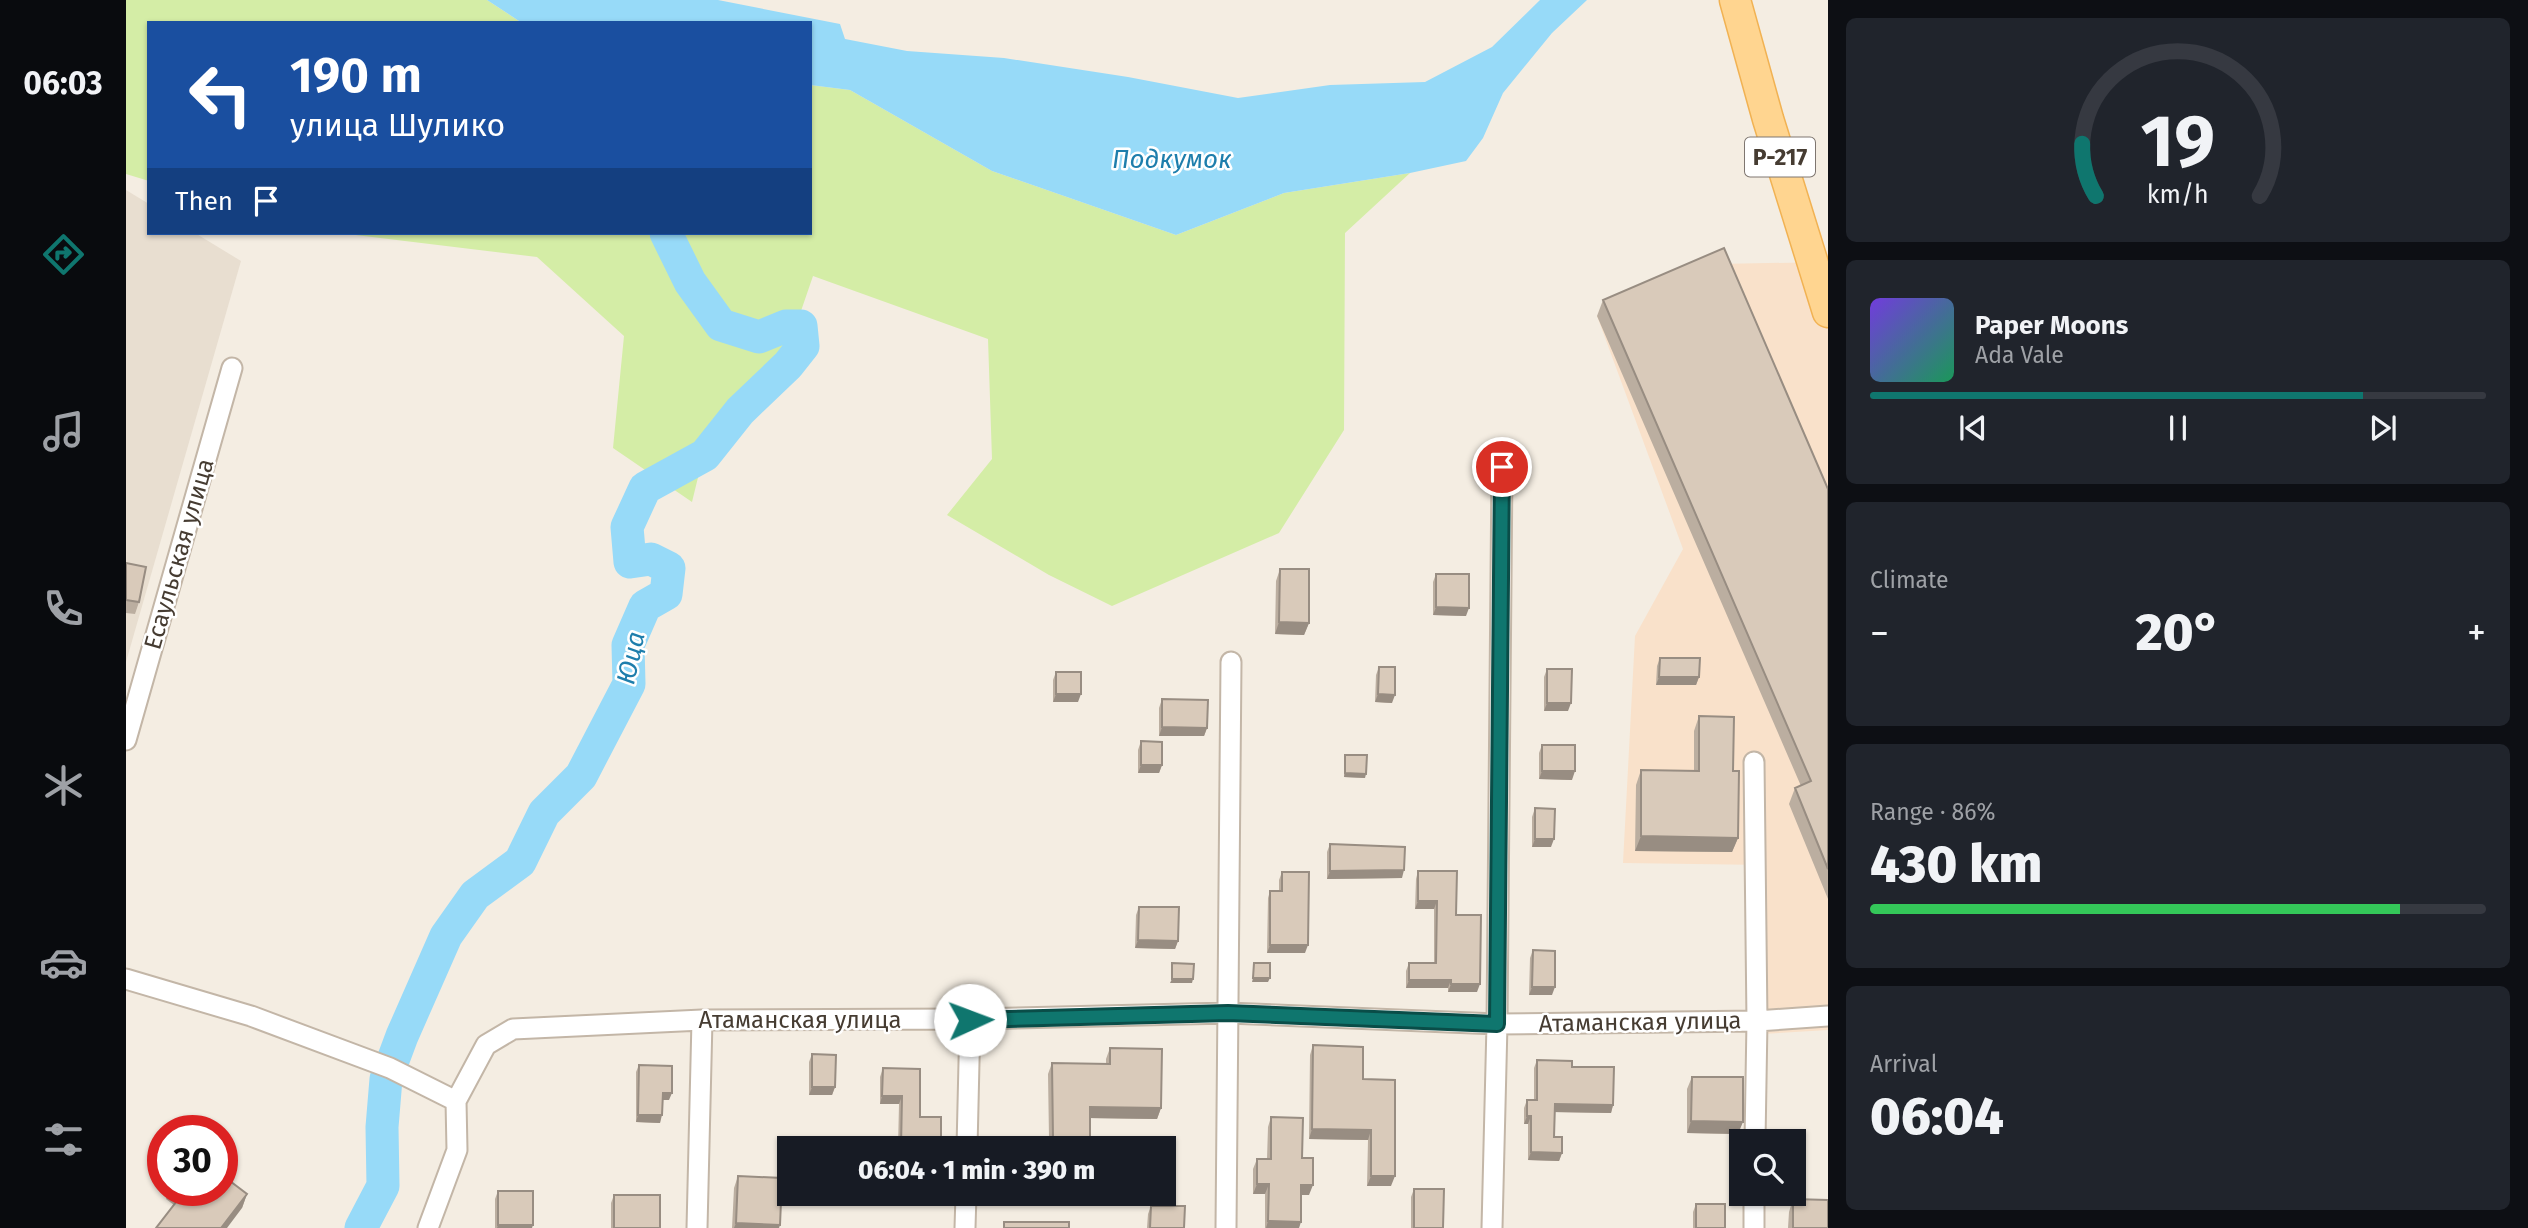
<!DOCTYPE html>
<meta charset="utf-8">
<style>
body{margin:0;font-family:"Fira Sans",sans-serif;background:#20242c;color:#f1f3f6;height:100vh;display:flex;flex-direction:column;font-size:26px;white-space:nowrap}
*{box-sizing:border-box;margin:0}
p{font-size:23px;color:#9ea1a6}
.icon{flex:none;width:38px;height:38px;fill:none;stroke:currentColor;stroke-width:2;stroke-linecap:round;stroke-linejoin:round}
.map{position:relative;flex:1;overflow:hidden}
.side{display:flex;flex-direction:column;gap:18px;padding:18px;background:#0d0f14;width:700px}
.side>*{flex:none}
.guide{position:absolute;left:21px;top:21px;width:665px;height:214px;border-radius:0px;box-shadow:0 2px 5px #0004;background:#1a4fa0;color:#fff;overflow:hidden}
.fabs{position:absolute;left:1603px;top:1129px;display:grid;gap:14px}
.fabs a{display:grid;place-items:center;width:77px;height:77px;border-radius:0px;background:#171b24;box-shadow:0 2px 5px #0004;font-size:35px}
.speed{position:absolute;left:21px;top:1115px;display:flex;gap:14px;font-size:35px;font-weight:700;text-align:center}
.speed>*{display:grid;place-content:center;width:91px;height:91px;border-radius:50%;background:#171b24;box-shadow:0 2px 5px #0004;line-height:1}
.speed .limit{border:10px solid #d22;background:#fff;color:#111}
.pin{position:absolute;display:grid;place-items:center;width:60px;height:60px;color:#fff;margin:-30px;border:4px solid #fff;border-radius:50%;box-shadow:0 2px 7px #0007}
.me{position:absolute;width:77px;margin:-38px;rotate:88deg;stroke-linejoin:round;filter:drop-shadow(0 0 5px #0008)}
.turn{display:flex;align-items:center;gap:24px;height:147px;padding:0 28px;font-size:32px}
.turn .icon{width:91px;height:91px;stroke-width:2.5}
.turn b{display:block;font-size:49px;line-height:60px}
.then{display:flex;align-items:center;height:66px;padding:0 28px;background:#0003;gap:14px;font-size:26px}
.big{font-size:52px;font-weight:800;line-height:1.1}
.side .card{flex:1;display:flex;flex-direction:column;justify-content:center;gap:10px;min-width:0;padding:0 24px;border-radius:10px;background:#20242c}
.side .dial{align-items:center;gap:0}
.dial svg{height:182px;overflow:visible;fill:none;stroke:#363941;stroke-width:7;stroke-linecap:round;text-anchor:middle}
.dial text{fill:#f1f3f6;stroke:none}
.song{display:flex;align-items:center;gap:21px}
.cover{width:84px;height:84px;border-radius:10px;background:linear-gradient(135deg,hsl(260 70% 55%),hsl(150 70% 35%))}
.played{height:7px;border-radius:4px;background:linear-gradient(90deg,#0f766e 80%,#363941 80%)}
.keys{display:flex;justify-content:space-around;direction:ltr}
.heat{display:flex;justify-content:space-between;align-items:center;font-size:38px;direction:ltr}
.charge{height:10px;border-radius:5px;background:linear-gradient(90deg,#34c759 86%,#363941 0)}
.trip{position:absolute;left:651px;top:1136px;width:399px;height:70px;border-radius:0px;background:#171b24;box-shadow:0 2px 5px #0004;font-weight:800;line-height:70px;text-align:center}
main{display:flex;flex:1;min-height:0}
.menu{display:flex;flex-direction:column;width:126px;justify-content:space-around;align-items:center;background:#090b0e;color:#9ea1a6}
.menu .icon{width:49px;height:49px}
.menu .selected{color:#0f766e}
.menu b{font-size:32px;color:#f1f3f6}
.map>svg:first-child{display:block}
.residential{fill:#e8ded0}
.commercial{fill:#f9e1ca}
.green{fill:#d4eda6}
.water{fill:#97daf8}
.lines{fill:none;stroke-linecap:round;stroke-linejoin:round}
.river{stroke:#97daf8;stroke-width:33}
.minor-casing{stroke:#c3b6a7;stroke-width:23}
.primary-casing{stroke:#f1b253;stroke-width:33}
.minor{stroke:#fff;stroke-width:19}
.primary{stroke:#ffd590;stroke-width:30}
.wall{fill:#bbaea0}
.shaded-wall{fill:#988d82}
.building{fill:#d9caba;stroke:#988d82;stroke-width:2}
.route-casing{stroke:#0a4d48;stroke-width:18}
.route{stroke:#0f766e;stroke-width:12}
.labels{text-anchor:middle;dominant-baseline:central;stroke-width:5;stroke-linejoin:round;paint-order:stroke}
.shield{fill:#fff;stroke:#7e7670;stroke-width:2}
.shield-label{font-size:23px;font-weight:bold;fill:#463c32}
.street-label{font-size:24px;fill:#463c32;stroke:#fff}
.water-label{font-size:26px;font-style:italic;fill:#1e7eac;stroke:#fff}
</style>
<main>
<nav class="menu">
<b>06:03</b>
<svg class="icon selected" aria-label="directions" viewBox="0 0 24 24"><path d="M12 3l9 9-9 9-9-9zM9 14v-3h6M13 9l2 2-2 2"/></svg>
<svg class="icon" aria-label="music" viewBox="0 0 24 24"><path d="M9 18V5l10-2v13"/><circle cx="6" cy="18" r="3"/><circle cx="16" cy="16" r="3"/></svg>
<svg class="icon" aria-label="phone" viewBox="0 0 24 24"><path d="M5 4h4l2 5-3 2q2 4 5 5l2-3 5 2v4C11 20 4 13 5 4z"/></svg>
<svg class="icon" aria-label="climate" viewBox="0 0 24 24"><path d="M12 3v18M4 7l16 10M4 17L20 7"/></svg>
<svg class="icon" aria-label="car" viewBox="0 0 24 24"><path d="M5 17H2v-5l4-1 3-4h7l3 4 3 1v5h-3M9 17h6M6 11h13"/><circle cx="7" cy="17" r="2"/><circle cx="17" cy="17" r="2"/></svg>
<svg class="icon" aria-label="filters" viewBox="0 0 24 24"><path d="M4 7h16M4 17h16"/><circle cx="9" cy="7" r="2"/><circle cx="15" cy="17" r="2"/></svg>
</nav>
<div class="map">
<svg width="1702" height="1228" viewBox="0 0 1702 1228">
<rect width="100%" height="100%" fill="#f4ede2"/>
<path class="residential" d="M0,190L23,204V233H69L115,261L0,662Z"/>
<path class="commercial" d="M1702,262V1030L1636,1034L1639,865L1497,863L1509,636L1557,549L1471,316L1592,264Z"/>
<path class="green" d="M0,0H361L396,23H23V181L0,174Z
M684,85L724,90L866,171L1050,235L1158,193L1284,173L1219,233L1218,430L1153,533L986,606L923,575L821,515L866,459L862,339L687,276L664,343L643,370L586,420L566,502L487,448L498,336L411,257L213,233H684Z"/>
<path class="water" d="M361,0H592L714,24L719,39L781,51L878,58L1002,77L1112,98L1204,85L1299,82L1366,47L1414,0H1461L1426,33L1377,93L1357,138L1340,161L1284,173L1158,193L1050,235L866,171L724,90L684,85V23H396Z"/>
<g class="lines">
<path class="river" d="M235,1228L257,1186L256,1127L260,1079L276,1036L320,936L349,895L394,862L418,813L455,776L503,684L502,645L519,606L540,594L543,568L525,559L504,562L501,527L519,488L579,455L614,411L662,365L677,346L675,326H660L633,337L595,325L564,282L540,233"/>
<g class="minor-casing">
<path id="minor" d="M0,740L106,368
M1628,762L1631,1021L1629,1141
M0,979L125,1016L264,1068L330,1101
M330,1101L360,1045L387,1029L576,1020L844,1019L1102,1013L1371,1024L1631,1021L1702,1016
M841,1148L844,1019
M302,1228L331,1150L330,1101
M571,1228L576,1020
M839,1228L840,1194
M1100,1228L1105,662
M1366,1228L1371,1024L1376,467
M1628,1228V1194"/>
</g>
<g class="primary-casing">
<path id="primary" d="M1609,0L1642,119L1702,312"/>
</g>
<use href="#minor" class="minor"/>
<use href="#primary" class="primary"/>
</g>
<path class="wall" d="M1477,300L1702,489V899L1663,804L1669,788L1675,786L1471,316Z
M0,563L13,602L9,614L0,613Z
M1154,569L1183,623L1178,635L1149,634L1150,581Z
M1310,574L1340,616L1307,615V582Z
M1534,658L1573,677L1570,685H1530L1531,666Z
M1253,667L1266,703L1249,702L1250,675Z
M1421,669L1442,711H1418V677Z
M930,672L952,702H927V680Z
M1036,699L1081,728L1078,736H1033V708Z
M1573,716L1607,771L1612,838L1606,852L1509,851L1510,785L1515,770L1568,771V731Z
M1015,741L1036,765L1033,773H1012V750Z
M1416,745L1446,780L1413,779V753Z
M1219,755L1239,778L1218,777V759Z
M1409,808L1425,847H1406V817Z
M1204,844L1276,878L1201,879V852Z
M1292,871L1330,915L1351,992H1322V988H1280V971L1283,963H1308V909H1289L1290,879Z
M1156,872L1179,953H1141L1142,898L1144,891H1153V880Z
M1013,907L1052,941L1049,949L1009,948L1010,915Z
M1407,950L1426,995H1403L1404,958Z
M1187,1045L1237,1079L1265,1186H1241L1242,1140L1183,1139L1184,1055Z
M984,1048L1035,1108L1031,1119L964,1118V1148H872L876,1137L923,1138L922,1074L926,1063L980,1064V1059Z
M686,1054L709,1087L706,1095H683V1062Z
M1411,1060L1446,1067L1487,1105L1485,1113L1428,1112V1137L1436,1153L1433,1161L1402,1160V1124H1398V1108L1401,1100H1408V1068Z
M513,1065L543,1100H537L534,1123L510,1122V1072Z
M757,1068L794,1117L815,1148H772L773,1104H754V1077Z
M1566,1077L1612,1134L1561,1133V1089Z
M1145,1117L1176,1158L1183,1195H1175L1173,1228H1139V1194H1127V1169L1131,1159H1141L1142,1127Z
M612,1176L653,1228H606L608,1188Z
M1288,1189L1317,1228H1285V1197Z
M43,1190H96L121,1194L116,1208L48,1205L40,1199Z
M372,1191L406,1228H369V1199Z
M488,1195L534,1228H485V1203Z
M1667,1199L1702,1228H1662L1663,1212Z
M1570,1204L1599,1228H1567V1212Z
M1025,1206L1058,1228H1021L1022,1214Z"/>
<path class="shaded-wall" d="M1310,607L1343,608L1340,616L1307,615Z
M1153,622L1183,623L1178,635L1149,634Z
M1533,677H1573L1570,685H1530Z
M930,694H955L952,702H927Z
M1252,694L1269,695L1266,703L1249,702Z
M1421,703H1445L1442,711H1418Z
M1036,727L1081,728L1078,736H1033Z
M1015,765H1036L1033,773H1012Z
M1416,771H1449L1446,780L1413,779Z
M1219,773L1240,774L1239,778L1218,777Z
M1515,836L1612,838L1606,852L1509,851Z
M1409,839H1428L1425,847H1406Z
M1278,870L1276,878L1201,879L1204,871Z
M1292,901H1311L1308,909H1289Z
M1012,940L1052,941L1049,949L1009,948Z
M1144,945H1182L1179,953H1141Z
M1127,978H1144L1142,982H1126Z
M1046,979H1067L1066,983H1044Z
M1283,980H1325L1322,988H1280Z
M1325,984H1354L1351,992H1322Z
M1406,987H1429L1426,995H1403Z
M686,1087H709L706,1095H683Z
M537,1093H546L543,1100H534Z
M756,1096H776L773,1104H754Z
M1429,1104L1487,1105L1485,1113L1426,1112Z
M964,1107L1035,1108L1031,1119L960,1118Z
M512,1115H536L534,1123L510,1122Z
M1401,1116H1405L1402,1124H1398Z
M1565,1121L1617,1122L1612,1134L1561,1133Z
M1186,1129L1245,1130L1242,1140L1183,1139Z
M1405,1152L1436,1153L1433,1161L1402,1160Z
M1245,1176H1269L1265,1186H1241Z
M1131,1184H1143L1139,1194H1127Z
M1175,1185H1187L1183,1195H1172Z
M121,1194L116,1208L101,1228H95Z
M1142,1221L1175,1222L1173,1228H1140Z
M610,1223L654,1225L653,1228H608Z
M372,1225H407L406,1228H371Z"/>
<path class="building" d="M1598,248L1702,489V869L1669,788L1685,781L1477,300Z
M0,563L20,567L13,602L0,600Z
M1154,569H1183V623L1153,622Z
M1310,574H1343V608L1310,607Z
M1534,658H1574L1573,677H1533Z
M1253,667H1269V695L1252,694Z
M1421,669H1446L1445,703H1421Z
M930,672H955V694H930Z
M1036,699L1082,700L1081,728L1036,727Z
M1573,716L1608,717L1607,771H1613L1612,838L1515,836V770L1573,771Z
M1015,741L1036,742V765H1015Z
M1416,745H1449V771H1416Z
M1219,755H1241L1240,774L1219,773Z
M1409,808L1429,809L1428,839H1409Z
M1204,844L1279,847L1278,870L1204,871Z
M1292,871H1331L1330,915H1355L1354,984H1325V980H1283V963H1310L1311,901H1292Z
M1156,872H1183L1182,945H1144V891H1156Z
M1013,907H1053L1052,941L1012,940Z
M1407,950L1429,951V987H1406Z
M1046,963L1068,964L1067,979H1046Z
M1128,963H1144V978H1127Z
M1187,1045L1237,1047V1079L1269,1080V1176H1245V1130L1186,1129Z
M984,1048L1036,1049L1035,1108L964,1107V1148H876V1137L927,1138L926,1063L984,1064Z
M686,1054L710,1055L709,1087H686Z
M1411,1060L1446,1061V1067H1488L1487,1105L1429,1104L1428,1137H1436V1153L1405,1152V1116H1401V1100H1411Z
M513,1065L546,1066V1093H537L536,1115H512Z
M757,1068L794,1069V1117H815V1148H775L776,1096H756Z
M1566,1077H1617V1122L1565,1121Z
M1145,1117L1177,1118L1176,1158H1187V1185H1175V1222L1142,1221L1143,1184H1131V1159H1145Z
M96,1175L121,1194L95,1228H30L57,1193L52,1190H96Z
M612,1176L656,1178L654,1225L610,1223Z
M1288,1189H1318L1317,1228H1288Z
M372,1191H407V1225H372Z
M488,1195H534V1228H488Z
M1667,1199L1702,1200V1228H1667Z
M1570,1204H1599V1228H1570Z
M1025,1206H1059L1058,1228H1024Z
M878,1222H943V1228H878Z"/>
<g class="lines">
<g class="route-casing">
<path id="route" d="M844,1020L1102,1013L1371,1024L1376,467"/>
</g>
<use href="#route" class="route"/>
</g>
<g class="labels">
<rect class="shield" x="1619" y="137.5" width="70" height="39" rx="5"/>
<g class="shield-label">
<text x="1654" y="157">Р-217</text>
</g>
<g class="street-label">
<text transform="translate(53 554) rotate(-74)">Есаульская улица</text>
<text x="674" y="1020">Атаманская улица</text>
<text transform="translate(1514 1022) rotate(-1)">Атаманская улица</text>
</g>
<g class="water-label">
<text x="1046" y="159">Подкумок</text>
<text transform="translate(505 658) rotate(-78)">Юца</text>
</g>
</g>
</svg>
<div class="fabs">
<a><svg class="icon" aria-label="search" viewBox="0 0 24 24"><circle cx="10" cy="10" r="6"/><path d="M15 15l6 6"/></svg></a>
</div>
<div class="speed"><div class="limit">30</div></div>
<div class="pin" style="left:1376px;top:467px;background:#d93025"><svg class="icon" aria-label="arrive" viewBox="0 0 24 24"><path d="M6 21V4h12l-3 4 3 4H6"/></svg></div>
<svg class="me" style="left:844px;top:1020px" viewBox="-20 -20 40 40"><circle r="19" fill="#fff"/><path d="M0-13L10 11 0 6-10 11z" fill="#0f766e"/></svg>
<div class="trip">06:04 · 1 min · 390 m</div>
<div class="guide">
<div class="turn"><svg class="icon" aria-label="left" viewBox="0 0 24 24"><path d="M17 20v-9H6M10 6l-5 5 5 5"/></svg><div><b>190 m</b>улица Шулико</div></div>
<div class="then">Then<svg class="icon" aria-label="arrive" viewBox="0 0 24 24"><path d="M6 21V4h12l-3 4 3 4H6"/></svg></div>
</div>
</div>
<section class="side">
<div class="card dial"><svg viewBox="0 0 100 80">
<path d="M14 69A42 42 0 1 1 86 69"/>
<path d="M14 69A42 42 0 0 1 8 46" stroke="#0f766e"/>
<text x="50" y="56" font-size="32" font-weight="700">19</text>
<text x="50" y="72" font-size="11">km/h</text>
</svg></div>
<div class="card">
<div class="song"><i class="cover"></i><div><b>Paper Moons</b><p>Ada Vale</p></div></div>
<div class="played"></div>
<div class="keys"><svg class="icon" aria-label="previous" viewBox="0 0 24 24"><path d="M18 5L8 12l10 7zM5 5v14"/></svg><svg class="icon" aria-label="pause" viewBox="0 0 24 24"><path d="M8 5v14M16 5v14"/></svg><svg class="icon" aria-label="next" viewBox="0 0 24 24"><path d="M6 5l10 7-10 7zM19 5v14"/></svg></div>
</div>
<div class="card"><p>Climate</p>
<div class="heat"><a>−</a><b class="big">20°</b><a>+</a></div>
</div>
<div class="card"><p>Range · 86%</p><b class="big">430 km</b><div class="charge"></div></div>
<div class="card"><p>Arrival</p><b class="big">06:04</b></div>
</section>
</main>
